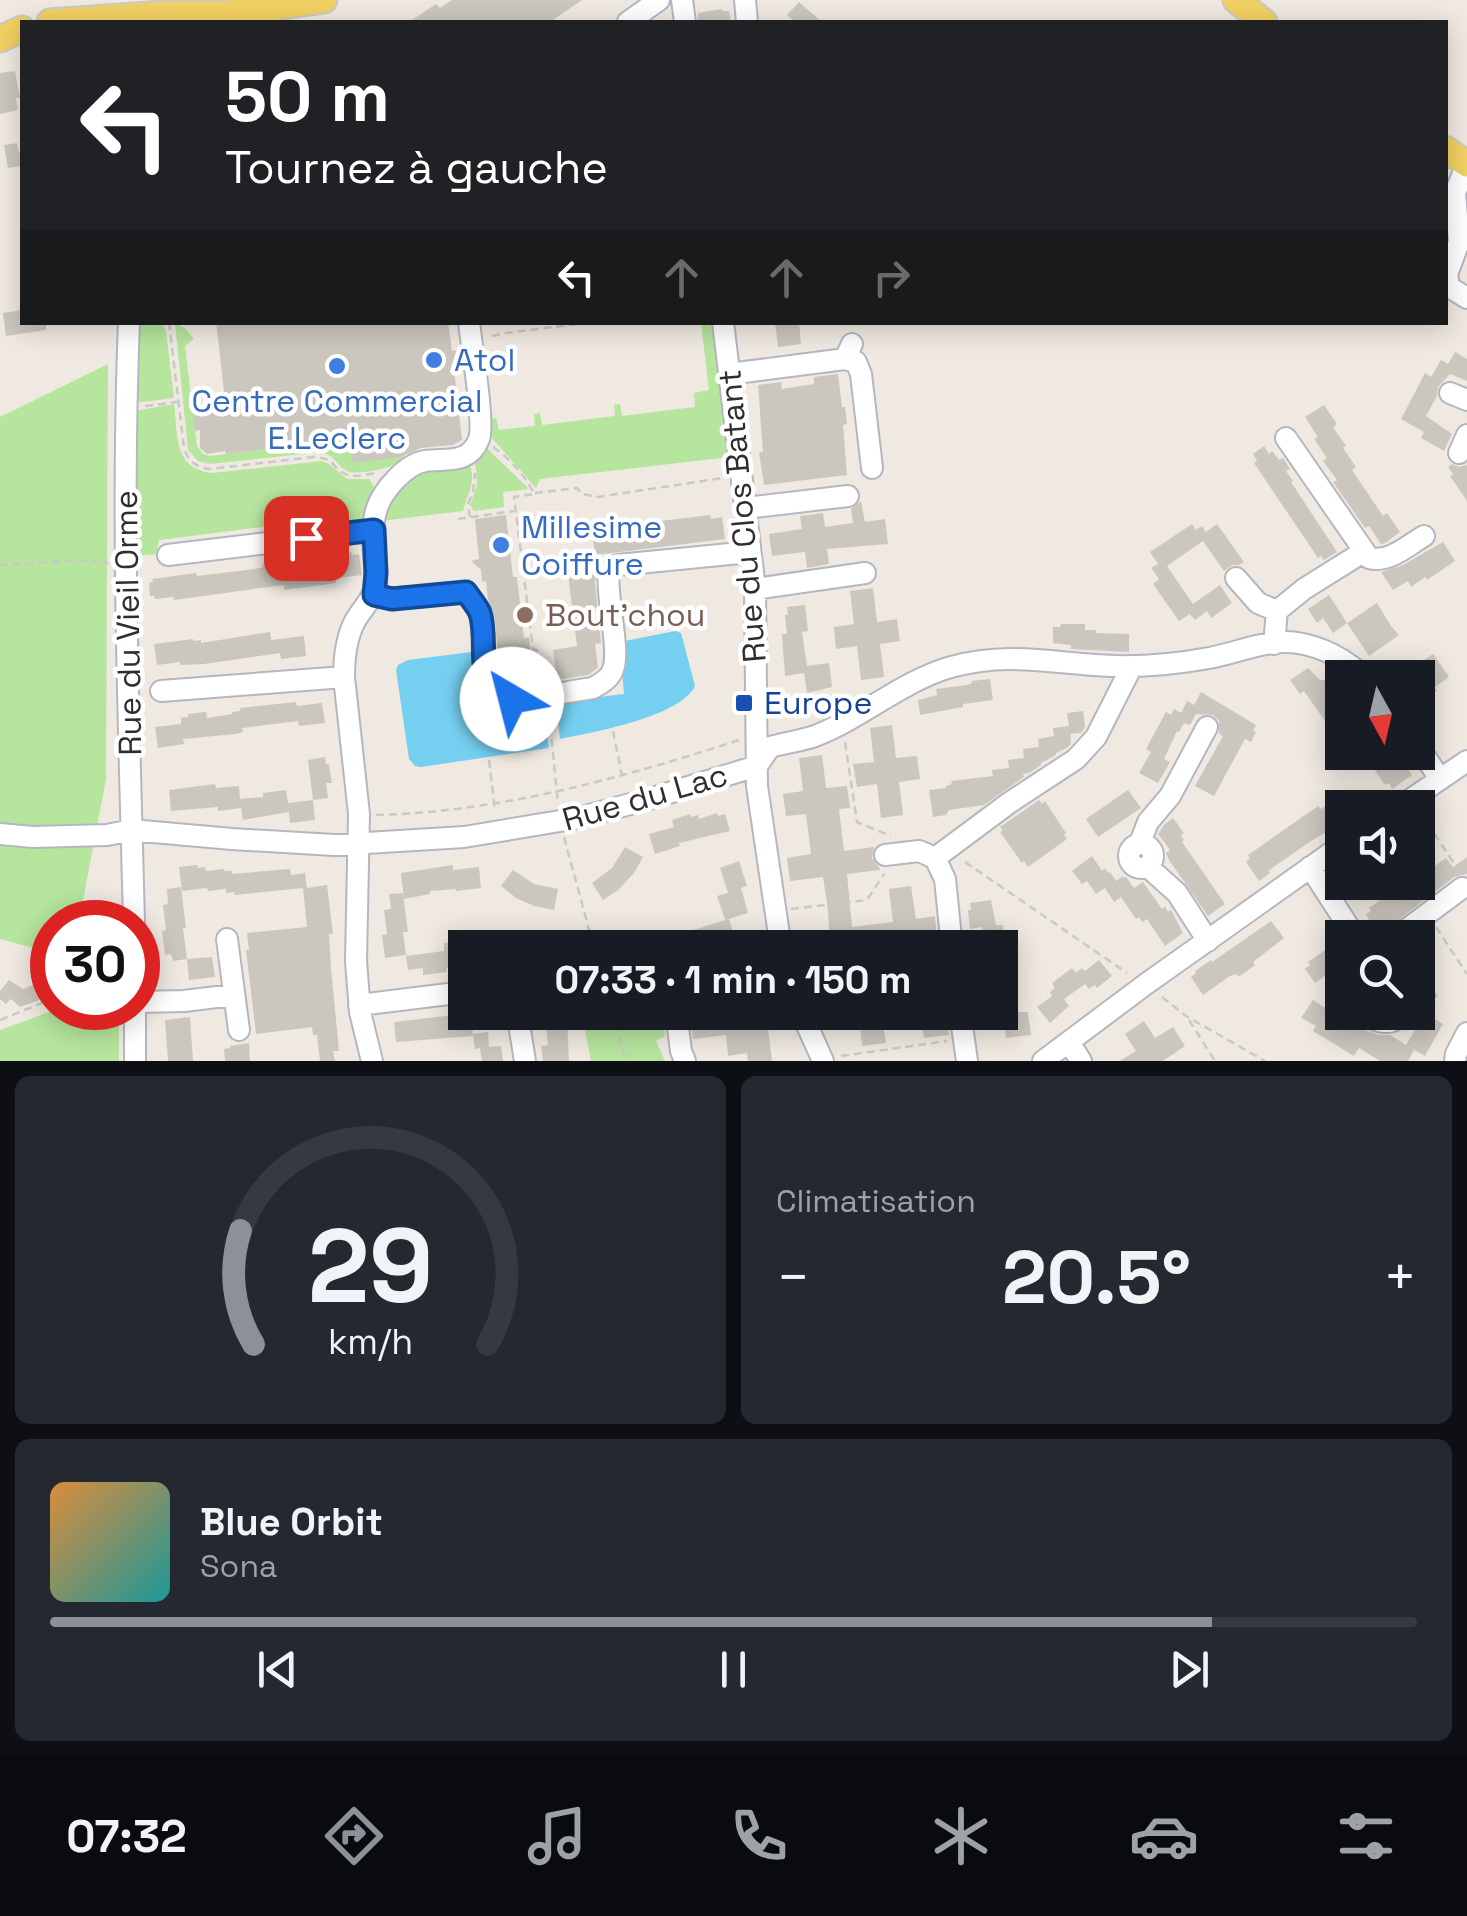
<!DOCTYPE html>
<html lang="fr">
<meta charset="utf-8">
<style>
body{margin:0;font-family:"Space Grotesk",sans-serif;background:#242831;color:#f1f3f6;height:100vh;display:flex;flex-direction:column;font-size:38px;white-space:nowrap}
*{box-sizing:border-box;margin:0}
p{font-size:32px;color:#9ea1a6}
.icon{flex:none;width:55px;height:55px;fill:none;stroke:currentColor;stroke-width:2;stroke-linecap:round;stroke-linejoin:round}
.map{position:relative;height:1061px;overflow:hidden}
.sheet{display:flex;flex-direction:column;gap:15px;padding:15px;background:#0d0f14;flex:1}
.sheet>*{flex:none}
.banner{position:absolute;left:20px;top:20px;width:1428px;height:305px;border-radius:0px;box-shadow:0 5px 25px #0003;background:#202124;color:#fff;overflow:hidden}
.needle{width:65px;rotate:172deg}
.fabs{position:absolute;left:1325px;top:660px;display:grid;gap:20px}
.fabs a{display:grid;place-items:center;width:110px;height:110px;border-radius:0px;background:#171b24;box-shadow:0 5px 25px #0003;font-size:50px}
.speed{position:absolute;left:30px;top:900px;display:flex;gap:20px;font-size:50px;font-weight:700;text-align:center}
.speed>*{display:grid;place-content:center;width:130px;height:130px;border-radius:50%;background:#171b24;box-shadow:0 5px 25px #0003;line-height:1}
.speed .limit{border:15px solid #d22;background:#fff;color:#111}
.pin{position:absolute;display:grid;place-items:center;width:85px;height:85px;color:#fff;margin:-42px;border-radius:20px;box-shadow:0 5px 15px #0006}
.me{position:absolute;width:110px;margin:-55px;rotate:323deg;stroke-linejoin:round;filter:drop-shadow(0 0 8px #0008)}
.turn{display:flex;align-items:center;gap:35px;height:210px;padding:0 40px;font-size:45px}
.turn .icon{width:130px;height:130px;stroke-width:2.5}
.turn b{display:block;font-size:70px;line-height:85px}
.lanes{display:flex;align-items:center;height:95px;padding:0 40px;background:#0003;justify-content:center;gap:50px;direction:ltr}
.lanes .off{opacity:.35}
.big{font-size:75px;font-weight:700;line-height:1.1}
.sheet .card{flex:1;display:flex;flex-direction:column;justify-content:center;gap:15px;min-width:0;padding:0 35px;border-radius:15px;background:#242831}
.sheet .dial{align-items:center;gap:0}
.dial svg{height:260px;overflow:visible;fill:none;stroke:#363941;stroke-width:7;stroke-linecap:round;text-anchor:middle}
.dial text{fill:#f1f3f6;stroke:none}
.song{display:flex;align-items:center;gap:30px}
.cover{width:120px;height:120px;border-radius:15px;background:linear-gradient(135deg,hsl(30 70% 55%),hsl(180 70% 35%))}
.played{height:10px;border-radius:5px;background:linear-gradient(90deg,#8c9099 85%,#363941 85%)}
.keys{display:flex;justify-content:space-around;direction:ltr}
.heat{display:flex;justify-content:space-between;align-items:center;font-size:55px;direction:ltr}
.sheet .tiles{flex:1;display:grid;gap:15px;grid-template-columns:1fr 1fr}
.card:last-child{grid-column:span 2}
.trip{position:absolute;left:448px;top:930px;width:570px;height:100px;border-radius:0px;background:#171b24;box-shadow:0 5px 25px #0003;font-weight:700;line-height:100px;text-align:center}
.tabs{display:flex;height:160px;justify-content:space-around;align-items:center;background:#090b0e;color:#9ea1a6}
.tabs .icon{width:70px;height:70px}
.tabs .current{color:#8c9099}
.tabs b{font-size:45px;color:#f1f3f6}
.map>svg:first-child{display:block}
.green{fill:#b6e59e}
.water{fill:#75cff0}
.building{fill:#cbc7bf}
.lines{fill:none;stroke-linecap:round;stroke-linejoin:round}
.minor-casing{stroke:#b4b7c1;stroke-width:24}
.major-casing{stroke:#c9c9c9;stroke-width:29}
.path{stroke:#c9c9c9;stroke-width:2.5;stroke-dasharray:8 5;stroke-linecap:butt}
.minor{stroke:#fff;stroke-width:20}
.major{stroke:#f2d163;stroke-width:25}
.route-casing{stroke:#114b97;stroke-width:25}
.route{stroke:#1a73e8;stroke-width:18}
.shop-dot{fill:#3f7fe0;stroke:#fff;stroke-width:4}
.education-dot{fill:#8d6e63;stroke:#fff;stroke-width:4}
.transit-dot{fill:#1a4fb4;stroke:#fff;stroke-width:4}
.labels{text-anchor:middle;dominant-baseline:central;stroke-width:9;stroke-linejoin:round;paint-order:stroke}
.shop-label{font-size:32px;fill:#366cbe;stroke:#fff;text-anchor:start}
.street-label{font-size:32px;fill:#2e2e2e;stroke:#fff}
.education-label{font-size:32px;fill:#785e54;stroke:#fff;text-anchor:start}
.transit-label{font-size:32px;fill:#164399;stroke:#fff;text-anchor:start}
</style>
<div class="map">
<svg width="1467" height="1061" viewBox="0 0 1467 1061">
<rect width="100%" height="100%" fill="#efe9e1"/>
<path class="green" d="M157,323L163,325L166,331L174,398L135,403L137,324Z
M175,323L185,328L194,339L185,346L197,446L203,454L210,456L349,439L352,462L419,455C409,463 359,477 347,471C335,464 337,456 320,452L210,464L198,461L188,450Z
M701,323H716L730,457L540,479L536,488L491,437L490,419L496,418L499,430L535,426L534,414L540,413L542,425L615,416L614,405L620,404L622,416L695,407L694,393L709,390Z
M108,364L106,779L79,922H52V953L0,939V417Z
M174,404C178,434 173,469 212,473L321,461L328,463L347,479H369C380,492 372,506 369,521L350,528L348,516L159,540L156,554L132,556L135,411Z
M486,447L529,489L503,492L504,507L474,511L470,505L477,485L476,468L472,455Z
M468,459C477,482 469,489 463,511L381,521C387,470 426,469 468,459Z
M68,1008H119V1061H0V1030L52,1011Z
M582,1013H662L665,1036L656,1041L665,1061H591Z"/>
<path class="water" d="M675,631L681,633L695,686C681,716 596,732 560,739L556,702L624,694L620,642Z
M479,651L487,710L543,704L549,748L421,767L415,766L409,759L396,670L398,665L408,660Z"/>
<path class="building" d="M452,0H582L550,22H409L436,4L440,8Z
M799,2L822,22H795L787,15Z
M722,9V11H729L731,22H698V13Z
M15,71L20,98H16L18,110L0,114V73Z
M17,143L19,153H22V166L8,168L4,145Z
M22,310V322H46V330L6,336L3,313Z
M216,322H448L452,351L459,350L461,368L454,369L462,440L453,445L421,448L401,457L352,463L349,439L226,454L225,451L207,454L200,448V430L195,431L193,413L226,409Z
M775,322H799L801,344L778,347Z
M1455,352L1467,359V381L1450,374L1438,387L1437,396L1426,416L1452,434L1444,451L1421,438L1424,432L1401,419L1425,373L1431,377L1441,360L1448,364Z
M838,374L842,407H845L847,424L843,425L847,475L764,485L759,452H763L758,385L781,382L782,389L814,384V377Z
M1324,405L1337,424L1333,427L1346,446L1343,448L1356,467L1352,470L1383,516L1387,513L1400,532L1385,543L1381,544L1369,526L1365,528L1333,482L1337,480L1323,461L1327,458L1314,439L1318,437L1305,417Z
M1264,446L1269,454L1272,451L1279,460L1283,458L1290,469L1286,471L1293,481L1291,482L1337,552L1324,560L1321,556L1318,558L1254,463L1257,461L1253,454Z
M1452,464L1459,467L1467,465V501L1450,476L1453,474L1448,467Z
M861,501L865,522L885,519L888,544L827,549L829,564L807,568L805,552L772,556L769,534L802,529L800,516L823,513L825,527L853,523L851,509Z
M506,515L513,577H517L524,638L529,637L531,656L508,659L507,655L498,657L495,621L488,600L486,581L482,582L481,570L471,561L479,559L475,519Z
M710,515L711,519L722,517L725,539L595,555L592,533L603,531V528Z
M1192,524L1196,530L1202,526L1206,532L1217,524L1244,562L1239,565H1232L1224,571L1203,541L1167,566L1193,604L1220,585L1232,603L1211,618L1207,611L1195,620L1190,614L1179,621L1153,584L1159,579L1151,568L1158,564L1150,552Z
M1443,542L1455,561L1427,580L1425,577L1411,587L1408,581L1393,590L1381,572L1403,565Z
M351,552L352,555L359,554L362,575L336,578V583L284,590V585L174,600L173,597L155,599L154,596H150L149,583L153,582L152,579L196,573L197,576L222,573L255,569L263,567L262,564L281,561L282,570L308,566L307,562L333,558V555Z
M597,555L598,564L595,583L601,643L595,644L598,668L588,675L557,680L553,650L577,646L566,559Z
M873,588L877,622L897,619L900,641L880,644L884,677L861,680L857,646L836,649L834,627L854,624L850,591Z
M1329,595L1347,623L1333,633L1323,618L1317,623L1308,609Z
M1377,603L1391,626L1399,635L1369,656L1347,623Z
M805,605L808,631L802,632L807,666L829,663L832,687L807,693L804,673L785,676L782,634H787L785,615H788L787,607Z
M1061,624H1085V630H1096V633L1129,634V652L1071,649V645L1053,643V627H1060Z
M270,632L271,640L304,636L306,656L281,659L280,653L204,664L180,665V662L157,665L154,644L193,639V641L201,640V643Z
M1433,654L1449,677L1435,687L1437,691L1418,701V664Z
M1308,668L1320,680H1326L1333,691L1336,689L1337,691L1342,687V732L1335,721L1333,723L1329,718L1325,721L1304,691L1300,694L1290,680Z
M990,679L993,700L963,704V707L920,715L918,700L937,695L936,689L967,685L972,683V681Z
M1201,692L1256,725L1253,731L1256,732L1251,742L1245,739L1214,796L1195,786L1223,736L1219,734V721L1213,715L1196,714L1190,725L1184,723L1179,732L1177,731L1164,759L1170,762L1158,783L1139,773L1151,752L1146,749L1166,712L1171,715L1174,709L1181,713L1187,701L1194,705Z
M296,702L297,706L322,703L325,723L299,726L298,721L242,728L243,732L235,734L183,739L184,744L158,748L155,727L181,724V718L188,717V714L206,712L207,718L232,714V712L240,711V708Z
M1083,711L1085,727L1081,733L1070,734V729L1071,744L1067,748L1056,753V755L1041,763V765L1029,773L1023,774L1024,777L984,805L949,810L946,815L933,817L929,790L946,788V786L952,784L951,781L993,776L992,770L1009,768L1008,760L1024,758L1023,749L1039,747L1038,739L1054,736L1053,728L1069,726L1067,713Z
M892,725L896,758L917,756L920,779L899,782L903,815L881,818L877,784L857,787L853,764L874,762L870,728Z
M1367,752H1396L1412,775L1392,789L1389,783L1385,785L1374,769L1377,767Z
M822,755L826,788L847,786L850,808L839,809L844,851L874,847L872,858L879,867L880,870L847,874L852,927L893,922L889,889L911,886L916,919L935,916L937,939L919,942L920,948H896L895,945L874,948H798L796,934L829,930L828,910L823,877L790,881L787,858L811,854L806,814L786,816L783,794L803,791L799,758Z
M325,757L326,764H329L332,783H326L328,798L313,800L308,760Z
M215,784L216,788L239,786L240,799L263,797V793L286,790L288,803L313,800L315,820L290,823L289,812L243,820L241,808L218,811V807L171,811L169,790Z
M1128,790L1141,808L1098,837L1086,819Z
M1039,800L1042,804L1045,801L1066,833L1064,835L1067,839L1028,867L1024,861L1022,863L1000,832L1003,830L1000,827Z
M1318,806L1321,809L1326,806L1339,825L1314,839L1268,871L1270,873L1259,881L1246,862L1250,858L1248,855Z
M717,813L718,816L725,814L730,831L679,843L680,846L655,854L649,834L674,827L672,820L690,814L691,817L698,815L699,819Z
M1173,818L1184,833L1181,835L1184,840L1182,842L1225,904L1208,916L1169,860L1166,853L1170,850L1158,834L1164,825Z
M625,847L643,857L634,873L618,890L603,900L592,883L612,868Z
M1092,856L1102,871L1105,868L1108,873L1110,872L1116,881L1123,876L1124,878L1126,877L1134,888L1143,882L1162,909L1165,906L1168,912L1171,910L1183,933L1165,946L1147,919L1142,922L1139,917L1136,919L1121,897L1114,902L1105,888L1096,894L1087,881L1082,884L1072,871Z
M1467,857V874L1454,877L1376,937L1365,922L1369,919L1366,914L1371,911L1369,908L1385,897L1387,899L1411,882H1418V878L1446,858L1453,867Z
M739,861L747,886L741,888L748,913L725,920L717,896L728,893L720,868Z
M197,865L198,868L205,867L206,871L224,869L225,871H232V874L290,869L291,875L305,873L307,888L327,885L333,934H329L331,968L339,1051H333L335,1061H320L317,1035H313L312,1027L256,1034L246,950H249L247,933L307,927L303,888L235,895L234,892L226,893V889L208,891L207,888L182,891L179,867Z
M453,865V870L479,867L481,888L456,891V889L430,891V894L404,899L401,873Z
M513,870L534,884L558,889L554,910L534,906L516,898L501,886Z
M181,887L186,928H183L187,959L173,961L171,954L165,955L162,931L166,930L163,905L168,904L167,889Z
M403,893L408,932H403L406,955L385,958L382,935L387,934L384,910L391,909L389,894Z
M991,900L996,925H1003L1005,948H985L982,927L970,929L968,910H971L970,903Z
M729,919L733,932L719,938L720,943L705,948H630L629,945L666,933L667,938Z
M1271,921L1284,938L1253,962L1255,965L1247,971L1238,977L1237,974L1230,976L1203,995L1191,977L1196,973L1195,971L1211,960L1212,962Z
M465,941V967L446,968L447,972L423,975V968L408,970L406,956L444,951V943Z
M1337,942L1342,951V964L1315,983L1305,969L1310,965L1308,962Z
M212,957L215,977L189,980L187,959Z
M1099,960L1112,976L1097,988L1095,985L1089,989L1085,984L1064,999L1069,1006L1050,1023L1037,1007L1052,996L1050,992L1055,988L1052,983L1072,968L1076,973L1082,968L1085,971Z
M1418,971L1425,983L1428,981L1438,996L1432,1000L1436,1005L1425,1013L1443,1024L1425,1056L1406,1045L1425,1013L1418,1003Z
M9,980L23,989L35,984L42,999L20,1007L11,999L6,1004L0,999V991Z
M1313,1000L1353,1026L1379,1035H1390L1414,1050L1408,1061H1380L1359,1048L1354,1056L1313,1031L1316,1026L1301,1018Z
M544,1012H563L564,1019H567L569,1061H543L541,1046L548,1045Z
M720,1012H780L782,1028L768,1029L772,1061H748L747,1053L728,1056L726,1035L693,1039L690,1016Z
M824,1012H881L886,1043L862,1046L860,1025L826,1030Z
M920,1012H946L949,1035L924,1038Z
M1002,1012H1028L1031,1035L1006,1038Z
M471,1013L473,1036L396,1042L394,1022Z
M190,1017L193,1061H168L165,1020Z
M1144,1021L1155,1038L1173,1027L1185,1046L1163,1061H1120L1136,1051L1125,1034Z
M488,1032L489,1047L501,1046L503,1061H482L480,1048L475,1049L473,1034Z
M249,1043L250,1061H225L224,1049L230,1048V1046Z"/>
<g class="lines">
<g class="minor-casing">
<path id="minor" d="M682,0L685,22
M745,0L747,22
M628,22L659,0
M1467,164L1455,193L1459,242L1447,274L1449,287L1467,298
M129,322C121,522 129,723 134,922
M723,322L755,589L757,786L781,948
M845,359L856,362L861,374L872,468
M729,374L845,359L852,344
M1450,393L1467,400
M1286,438L1369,558C1389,563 1407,546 1424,536
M1459,453L1467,435
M746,508L848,496
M168,555L374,530
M1236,578L1258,603L1277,611
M755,589L865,573
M373,595L392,599L466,592C470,598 477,605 479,612C489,637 472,697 514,699C538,699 569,691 593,688C600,684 608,680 612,672C622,653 605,597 609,572L618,565L750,552
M1274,644L1277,611L1304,589L1363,552
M161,691L344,677
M1418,746L1440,779
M1398,808L1467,761
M0,834L33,837L107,835L131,830L232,839L334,845L464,837L578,818L649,799L757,766L770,747C785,743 800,741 815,736C862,718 902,681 951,667C1004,653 1041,661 1095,665C1133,668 1171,665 1209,658C1238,653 1268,638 1298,643C1323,647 1347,660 1365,678
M1140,843L1148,822L1170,796L1207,727
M1129 856a12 12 0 1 1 24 0a12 12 0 1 1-24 0Z
M885,855L919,851L935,858L945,879L952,948
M935,858L1009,803L1076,759L1096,737L1132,666
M1148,867L1177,893L1208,941
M1310,867L1356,938
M1395,938L1462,888
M227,939L239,1030
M1342,982L1341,984L1342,996
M138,1002L184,1001L233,995
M359,1005L465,992
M517,1012L525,1061
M676,1012L681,1051L685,1061
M801,1012L823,1061
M960,1012L967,1061
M1359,1012C1374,1020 1391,1030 1402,1012
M1069,1042L1081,1061
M135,1061V1008
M372,1061L360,1012L356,961L359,814L344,677C344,659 346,638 355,621C362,609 372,600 376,586C376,562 369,531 377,508C383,490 406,464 425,461C446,458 469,465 479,439C485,422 471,344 469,322
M1043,1061L1146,984L1342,845
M1455,1061L1456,1054L1467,1033"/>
</g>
<g class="major-casing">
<path id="major" d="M1236,0L1264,22
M50,22L162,14H227L324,0
M0,39L22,29
M1445,149L1467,164"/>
</g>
<path class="path" d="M169,322L184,448C188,461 196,467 209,469L314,457C336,459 329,464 343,473C353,479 367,474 377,473
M492,336L506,333L594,322
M145,406L177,402
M493,447C509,458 526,476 534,494L514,497L533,649L539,651L544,675
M535,493L577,488L582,494L598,497L722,478
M470,517L468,504L473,492L475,473
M458,519L514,511
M0,565L87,560L108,563
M549,713L558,804
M613,731L622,775
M845,742L857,822L891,836
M489,760L495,810
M1420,812L1457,868
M376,815C500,812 622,778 739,740
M564,837L594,948
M965,862L1127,973
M791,909L867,900L884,874
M1436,927L1467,974
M1162,997L1186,1016L1265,1061
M612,1012L626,1061
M0,1020L52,999
M1189,1020L1215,1061
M841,1056L947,1041"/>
<use href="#minor" class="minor"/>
<use href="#major" class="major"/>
</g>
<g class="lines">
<g class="route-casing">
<path id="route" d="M306,538L374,530L376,573L374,595L392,599L466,592C470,598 477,606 480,613C490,644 470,685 512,699"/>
</g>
<use href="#route" class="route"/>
</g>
<g class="shop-dot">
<circle cx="434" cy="360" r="10"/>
<circle cx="337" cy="366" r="10"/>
<circle cx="501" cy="545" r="10"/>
</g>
<circle class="education-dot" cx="525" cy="615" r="10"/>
<rect class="transit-dot" x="734" y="693" width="20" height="20" rx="5"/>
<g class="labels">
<g class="shop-label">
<text x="454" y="360">Atol</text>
<text x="337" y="401" text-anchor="middle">Centre Commercial<tspan x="337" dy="37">E.Leclerc</tspan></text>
<text x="521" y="527">Millesime<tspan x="521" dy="37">Coiffure</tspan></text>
</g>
<g class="street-label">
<text transform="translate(742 516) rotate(-95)">Rue du Clos Batant</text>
<text transform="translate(128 623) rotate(-91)">Rue du Vieil Orme</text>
<text transform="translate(645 797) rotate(-16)">Rue du Lac</text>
</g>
<g class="education-label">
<text x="545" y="615">Bout'chou</text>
</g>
<g class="transit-label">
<text x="764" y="703">Europe</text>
</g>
</g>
</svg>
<div class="fabs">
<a><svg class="needle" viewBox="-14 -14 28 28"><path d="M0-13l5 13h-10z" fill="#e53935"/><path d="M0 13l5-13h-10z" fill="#9ea1a6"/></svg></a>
<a><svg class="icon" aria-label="sound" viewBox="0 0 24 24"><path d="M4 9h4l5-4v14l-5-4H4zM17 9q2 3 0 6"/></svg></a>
<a><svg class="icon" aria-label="search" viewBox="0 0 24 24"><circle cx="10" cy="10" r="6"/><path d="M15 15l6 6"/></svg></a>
</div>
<div class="speed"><div class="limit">30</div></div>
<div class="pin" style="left:306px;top:538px;background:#d93025"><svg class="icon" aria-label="arrive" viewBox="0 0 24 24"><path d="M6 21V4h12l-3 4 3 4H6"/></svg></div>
<svg class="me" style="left:512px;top:699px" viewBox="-20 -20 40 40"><circle r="19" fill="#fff"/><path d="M0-13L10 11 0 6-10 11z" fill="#1a73e8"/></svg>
<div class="trip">07:33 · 1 min · 150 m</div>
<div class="banner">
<div class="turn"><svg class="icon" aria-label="left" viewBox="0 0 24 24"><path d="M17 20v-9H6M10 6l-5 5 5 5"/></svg><div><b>50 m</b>Tournez à gauche</div></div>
<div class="lanes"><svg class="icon" aria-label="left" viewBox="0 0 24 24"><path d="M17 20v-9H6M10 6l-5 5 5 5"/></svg><svg class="icon off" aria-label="ahead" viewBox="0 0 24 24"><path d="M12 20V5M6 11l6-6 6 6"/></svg><svg class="icon off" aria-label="ahead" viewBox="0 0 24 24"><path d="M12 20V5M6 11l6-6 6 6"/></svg><svg class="icon off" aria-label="right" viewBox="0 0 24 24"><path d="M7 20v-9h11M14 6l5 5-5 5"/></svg></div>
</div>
</div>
<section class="sheet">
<div class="tiles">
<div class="card dial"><svg viewBox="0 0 100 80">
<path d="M14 69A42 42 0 1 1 86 69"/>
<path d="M14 69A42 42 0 0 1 10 34" stroke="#8c9099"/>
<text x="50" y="56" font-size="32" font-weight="700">29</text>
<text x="50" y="72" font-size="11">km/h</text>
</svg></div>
<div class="card"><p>Climatisation</p>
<div class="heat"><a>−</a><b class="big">20.5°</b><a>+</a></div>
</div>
<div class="card">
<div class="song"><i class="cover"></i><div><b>Blue Orbit</b><p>Sona</p></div></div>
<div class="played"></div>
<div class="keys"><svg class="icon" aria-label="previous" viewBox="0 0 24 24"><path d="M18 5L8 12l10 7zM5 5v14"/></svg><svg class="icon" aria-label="pause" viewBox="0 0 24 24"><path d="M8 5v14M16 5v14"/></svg><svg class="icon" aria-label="next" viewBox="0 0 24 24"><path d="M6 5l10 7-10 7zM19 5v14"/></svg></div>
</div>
</div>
</section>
<nav class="tabs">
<b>07:32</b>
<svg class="icon current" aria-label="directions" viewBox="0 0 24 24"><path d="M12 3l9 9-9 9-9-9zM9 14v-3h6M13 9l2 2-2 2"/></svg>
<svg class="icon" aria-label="music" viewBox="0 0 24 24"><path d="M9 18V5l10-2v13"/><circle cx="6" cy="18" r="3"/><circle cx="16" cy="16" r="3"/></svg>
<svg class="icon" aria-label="phone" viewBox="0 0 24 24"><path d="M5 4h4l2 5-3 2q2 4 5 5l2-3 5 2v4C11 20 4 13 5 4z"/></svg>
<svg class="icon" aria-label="climate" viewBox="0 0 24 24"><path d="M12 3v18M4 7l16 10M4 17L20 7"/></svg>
<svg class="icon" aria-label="car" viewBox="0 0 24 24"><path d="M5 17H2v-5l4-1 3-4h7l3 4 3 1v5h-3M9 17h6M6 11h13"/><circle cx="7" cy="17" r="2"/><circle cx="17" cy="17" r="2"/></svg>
<svg class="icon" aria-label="filters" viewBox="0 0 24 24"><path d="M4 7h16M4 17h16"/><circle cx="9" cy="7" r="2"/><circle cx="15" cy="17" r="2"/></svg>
</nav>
